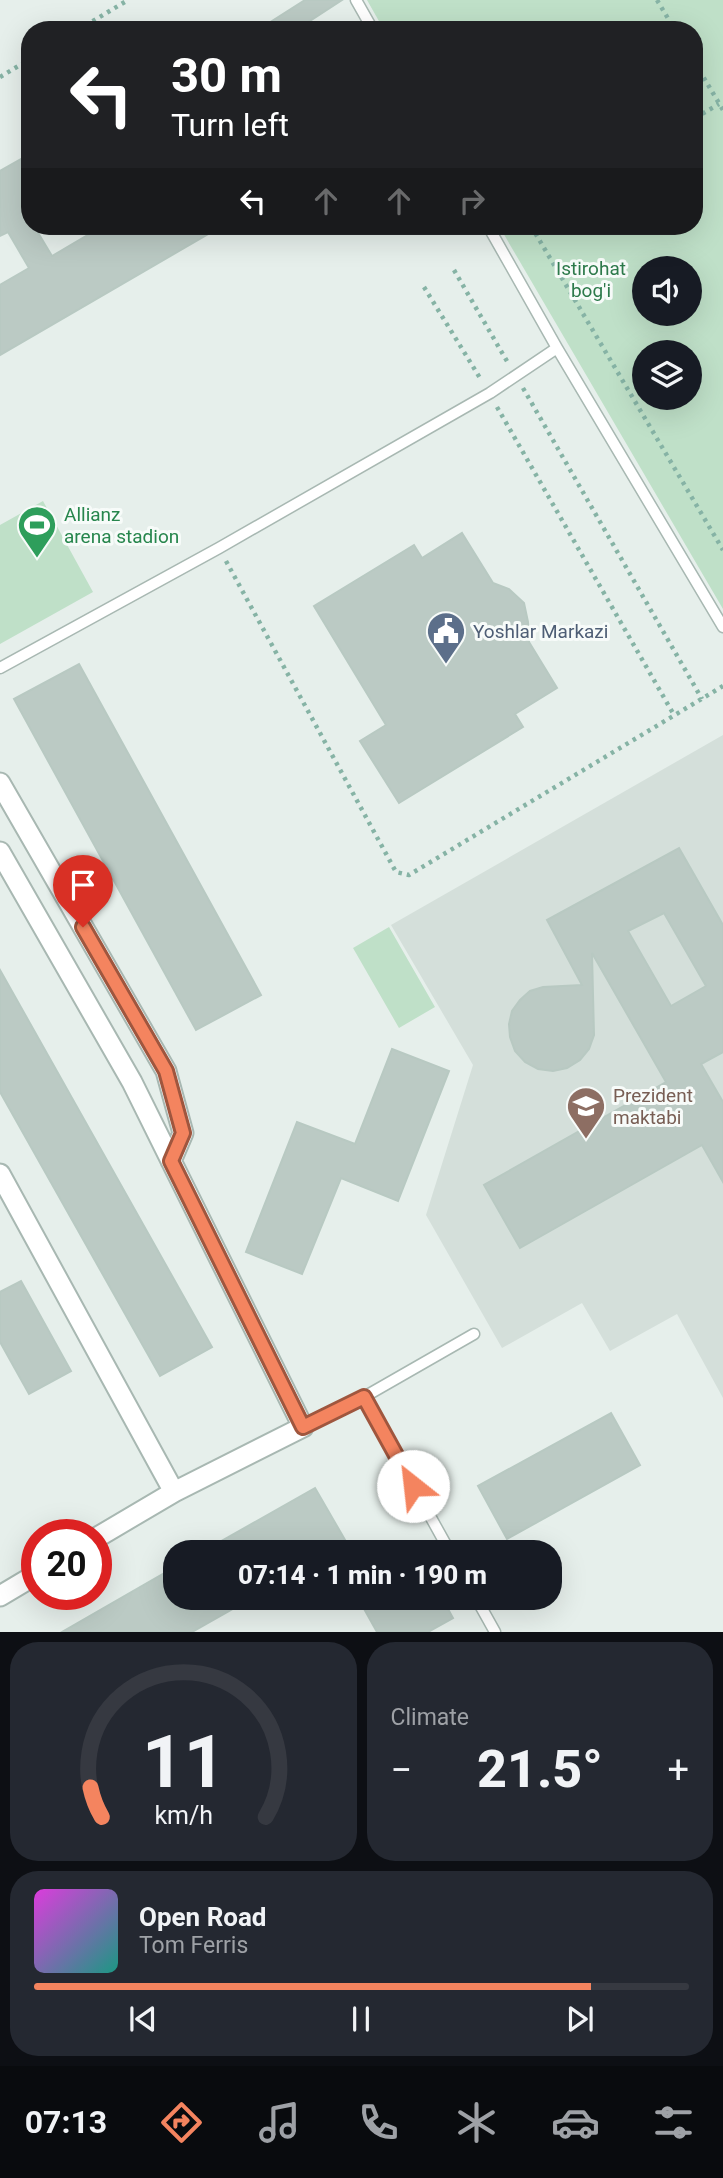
<!DOCTYPE html>
<meta charset="utf-8">
<style>
body{margin:0;font-family:Roboto,sans-serif;background:#242831;color:#f1f3f6;height:100vh;display:flex;flex-direction:column;font-size:26px;white-space:nowrap}
*{box-sizing:border-box;margin:0}
p{font-size:23px;color:#9ea1a6}
.icon{flex:none;width:38px;height:38px;fill:none;stroke:currentColor;stroke-width:2;stroke-linecap:round;stroke-linejoin:round}
.map{position:relative;height:1632px;overflow:hidden}
.drawer{display:flex;flex-direction:column;gap:10px;padding:10px;background:#0d0f14;flex:1}
.drawer>*{flex:none}
.guide{position:absolute;left:21px;top:21px;width:682px;height:214px;border-radius:28px;box-shadow:0 7px 28px #0002;background:#202124;color:#fff;overflow:hidden}
.buttons{position:absolute;left:632px;top:256px;display:grid;gap:14px}
.buttons a{display:grid;place-items:center;width:70px;height:70px;border-radius:50%;background:#171b24;box-shadow:0 7px 28px #0002;font-size:35px}
.speed{position:absolute;left:21px;top:1519px;display:flex;gap:14px;font-size:35px;font-weight:700;text-align:center}
.speed>*{display:grid;place-content:center;width:91px;height:91px;border-radius:50%;background:#171b24;box-shadow:0 7px 28px #0002;line-height:1}
.speed .limit{border:10px solid #d22;background:#fff;color:#111}
.pin{position:absolute;display:grid;place-items:center;width:60px;height:60px;color:#fff;margin:-72px -30px;border-radius:50% 50% 50% 0;rotate:-45deg;box-shadow:0 0 7px #0007}
.pin .icon{rotate:45deg}
.me{position:absolute;width:77px;margin:-38px;rotate:331deg;stroke-linejoin:round;filter:drop-shadow(0 0 5px #0008)}
.turn{display:flex;align-items:center;gap:24px;height:147px;padding:0 35px;font-size:32px}
.turn .icon{width:91px;height:91px;stroke-width:2.5}
.turn b{display:block;font-size:49px;line-height:60px}
.lanes{display:flex;align-items:center;height:66px;padding:0 35px;background:#0003;justify-content:center;gap:35px;direction:ltr}
.lanes .off{opacity:.35}
.big{font-size:52px;font-weight:800;line-height:1.1}
.drawer .card{flex:1;display:flex;flex-direction:column;justify-content:center;gap:10px;min-width:0;padding:0 24px;border-radius:28px;background:#242831}
.drawer .dial{align-items:center;gap:0}
.dial svg{height:182px;overflow:visible;fill:none;stroke:#363941;stroke-width:7;stroke-linecap:round;text-anchor:middle}
.dial text{fill:#f1f3f6;stroke:none}
.song{display:flex;align-items:center;gap:21px}
.cover{width:84px;height:84px;border-radius:10px;background:linear-gradient(135deg,hsl(300 70% 55%),hsl(170 70% 35%))}
.played{height:7px;border-radius:4px;background:linear-gradient(90deg,#f4845f 85%,#363941 85%)}
.keys{display:flex;justify-content:space-around;direction:ltr}
.heat{display:flex;justify-content:space-between;align-items:center;font-size:38px;direction:ltr}
.drawer .tiles{flex:1;display:grid;gap:10px;grid-template-columns:1fr 1fr}
.card:last-child{grid-column:span 2}
.trip{position:absolute;left:163px;top:1540px;width:399px;height:70px;border-radius:28px;background:#171b24;box-shadow:0 7px 28px #0002;font-weight:800;line-height:70px;text-align:center}
.tabs{display:flex;height:112px;justify-content:space-around;align-items:center;background:#090b0e;color:#9ea1a6}
.tabs .icon{width:49px;height:49px}
.tabs .current{color:#f4845f}
.tabs b{font-size:32px;color:#f1f3f6}
.map>svg:first-child{display:block}
.built{fill:#d4dfda}
.green{fill:#bfe0c8;fill-rule:evenodd}
.building{fill:#bbcac4;stroke:#b8c9c2;stroke-width:2;fill-rule:evenodd}
.lines{fill:none;stroke-linecap:round;stroke-linejoin:round}
.service-casing{stroke:#a8b8b2;stroke-width:13}
.minor-casing{stroke:#a8b8b2;stroke-width:23}
.path{stroke:#86b3a5;stroke-width:4.5;stroke-dasharray:3.5 5;stroke-linecap:butt}
.service{stroke:#fff;stroke-width:10}
.minor{stroke:#fff;stroke-width:19}
.route-casing{stroke:#9f563e;stroke-width:18}
.route{stroke:#f4845f;stroke-width:12}
.labels{text-anchor:middle;dominant-baseline:central;stroke-width:6;stroke-linejoin:round;paint-order:stroke}
.park-label{font-size:19px;fill:#2d7a4b;stroke:#f7fbf9}
.leisure-label{font-size:19px;fill:#27864d;stroke:#f7fbf9;text-anchor:start}
.service-label{font-size:19px;fill:#4e5e75;stroke:#f7fbf9;text-anchor:start}
.education-label{font-size:19px;fill:#785e54;stroke:#f7fbf9;text-anchor:start}
</style>
<div class="map">
<svg width="723" height="1632" viewBox="0 0 723 1632">
<rect width="100%" height="100%" fill="#e6efeb"/>
<path class="built" d="M723,735V1398L677,1314L610,1351L582,1303L502,1348L426,1215L473,1065L391,925Z"/>
<path class="green" d="M367,0H723V609L499,226H695V30H384ZM644,268H690V313H644ZM644,352H690V397H644Z
M43,501L93,592L0,644V525Z
M389,927L435,1007L399,1028L353,948Z"/>
<path class="building" d="M305,0H342L296,30H258Z
M30,154V226H34L52,256L103,226H222L0,355V285L29,268L8,232L0,236V171Z
M462,533L493,583L509,589L524,603L528,622L529,642L557,688L515,714L523,727L399,803L360,741L386,725L314,606L414,545L422,558Z
M79,664L261,995L196,1030L14,699Z
M679,848L723,925V1052L701,1064L723,1102V1182L702,1145L520,1248L484,1185L666,1082L592,953L594,1035L589,1049L580,1060L567,1068L553,1071L538,1069L525,1062L515,1051L510,1037L509,1024L512,1011L520,1000L530,991L543,987L582,985L547,920ZM664,913L706,986L671,1006L628,931Z
M0,970L212,1347L160,1376L0,1092Z
M392,1049L449,1071L398,1201L341,1178L302,1274L246,1252L297,1122L355,1144Z
M21,1281L71,1371L29,1394L0,1342V1292Z
M611,1413L640,1465L507,1539L478,1486Z
M315,1488L352,1552H202Z
M175,1567V1598H252L192,1632H62Z
M358,1598H442L453,1618L428,1632H377Z"/>
<g class="lines">
<g class="service-casing">
<path id="service" d="M356,0L373,30
M488,226L557,348L723,627
M0,668L219,548L490,393L557,348
M364,1397L474,1334
M303,1427L364,1397L450,1552
M476,1598L495,1632"/>
</g>
<g class="minor-casing">
<path id="minor" d="M0,783L166,1071L183,1133L171,1161
M0,852L132,1082L303,1427L174,1492L96,1538
M0,1174L174,1492
M0,1596L37,1574"/>
</g>
<path class="path" d="M657,0L675,30
M78,30L128,0
M695,63L723,110
M0,77L30,59
M695,118L719,104
M531,226L723,550
M454,270L508,363
M424,287L480,378
M523,388L702,699
M497,407L674,715
M226,561L396,872L409,875L723,686"/>
<use href="#service" class="service"/>
<use href="#minor" class="minor"/>
</g>
<g class="lines">
<g class="route-casing">
<path id="route" d="M83,927L166,1071L183,1133L171,1161L303,1427L364,1397L413,1486"/>
</g>
<use href="#route" class="route"/>
</g>
<defs>
<g id="stadium-pin" transform="scale(2.0125)"><path d="M0 17L-7.5 6A9.5 9.5 0 1 1 7.5 6Z" fill="#2e9e5b" stroke="#f7fbf9"/><path d="M0-5a6.5 5 0 1 0 0 10a6.5 5 0 1 0 0-10ZM-3.5-1.8h7v3.6h-7Z" fill="#fff"/></g>
<g id="civic-pin" transform="scale(2.0125)"><path d="M0 17L-7.5 6A9.5 9.5 0 1 1 7.5 6Z" fill="#5c6f8a" stroke="#f7fbf9"/><path d="M-.6-6.5H3V-4.5H.6V-3L4-1V1h2V6H-6V1h2V-1L-.6-3ZM-1.2 2.5V6h2.4V2.5Z" fill="#fff"/></g>
<g id="school-pin" transform="scale(2.0125)"><path d="M0 17L-7.5 6A9.5 9.5 0 1 1 7.5 6Z" fill="#8d6e63" stroke="#f7fbf9"/><path d="M0-5L7-2L0 1L-7-2ZM-4 1L0 2.5L4 1V4Q0 6-4 4Z" fill="#fff"/></g>
</defs>
<g fill-rule="evenodd">
<use href="#stadium-pin" x="37" y="525"/>
<use href="#civic-pin" x="446" y="631"/>
<use href="#school-pin" x="586" y="1106"/>
</g>
<g class="labels">
<g class="park-label">
<text x="591" y="268">Istirohat<tspan x="591" dy="22">bog'i</tspan></text>
</g>
<g class="leisure-label">
<text x="64" y="514">Allianz<tspan x="64" dy="22">arena stadion</tspan></text>
</g>
<g class="service-label">
<text x="473" y="631">Yoshlar Markazi</text>
</g>
<g class="education-label">
<text x="613" y="1095">Prezident<tspan x="613" dy="22">maktabi</tspan></text>
</g>
</g>
</svg>
<div class="buttons">
<a><svg class="icon" aria-label="sound" viewBox="0 0 24 24"><path d="M4 9h4l5-4v14l-5-4H4zM17 9q2 3 0 6"/></svg></a>
<a><svg class="icon" aria-label="layers" viewBox="0 0 24 24"><path d="M12 4l9 5-9 5-9-5zM3 14l9 5 9-5"/></svg></a>
</div>
<div class="speed"><div class="limit">20</div></div>
<div class="pin" style="left:83px;top:927px;background:#d93025"><svg class="icon" aria-label="arrive" viewBox="0 0 24 24"><path d="M6 21V4h12l-3 4 3 4H6"/></svg></div>
<svg class="me" style="left:413px;top:1486px" viewBox="-20 -20 40 40"><circle r="19" fill="#fff"/><path d="M0-13L10 11 0 6-10 11z" fill="#f4845f"/></svg>
<div class="trip">07:14 · 1 min · 190 m</div>
<div class="guide">
<div class="turn"><svg class="icon" aria-label="left" viewBox="0 0 24 24"><path d="M17 20v-9H6M10 6l-5 5 5 5"/></svg><div><b>30 m</b>Turn left</div></div>
<div class="lanes"><svg class="icon" aria-label="left" viewBox="0 0 24 24"><path d="M17 20v-9H6M10 6l-5 5 5 5"/></svg><svg class="icon off" aria-label="ahead" viewBox="0 0 24 24"><path d="M12 20V5M6 11l6-6 6 6"/></svg><svg class="icon off" aria-label="ahead" viewBox="0 0 24 24"><path d="M12 20V5M6 11l6-6 6 6"/></svg><svg class="icon off" aria-label="right" viewBox="0 0 24 24"><path d="M7 20v-9h11M14 6l5 5-5 5"/></svg></div>
</div>
</div>
<section class="drawer">
<div class="tiles">
<div class="card dial"><svg viewBox="0 0 100 80">
<path d="M14 69A42 42 0 1 1 86 69"/>
<path d="M14 69A42 42 0 0 1 9 56" stroke="#f4845f"/>
<text x="50" y="56" font-size="32" font-weight="700">11</text>
<text x="50" y="72" font-size="11">km/h</text>
</svg></div>
<div class="card"><p>Climate</p>
<div class="heat"><a>−</a><b class="big">21.5°</b><a>+</a></div>
</div>
<div class="card">
<div class="song"><i class="cover"></i><div><b>Open Road</b><p>Tom Ferris</p></div></div>
<div class="played"></div>
<div class="keys"><svg class="icon" aria-label="previous" viewBox="0 0 24 24"><path d="M18 5L8 12l10 7zM5 5v14"/></svg><svg class="icon" aria-label="pause" viewBox="0 0 24 24"><path d="M8 5v14M16 5v14"/></svg><svg class="icon" aria-label="next" viewBox="0 0 24 24"><path d="M6 5l10 7-10 7zM19 5v14"/></svg></div>
</div>
</div>
</section>
<nav class="tabs">
<b>07:13</b>
<svg class="icon current" aria-label="directions" viewBox="0 0 24 24"><path d="M12 3l9 9-9 9-9-9zM9 14v-3h6M13 9l2 2-2 2"/></svg>
<svg class="icon" aria-label="music" viewBox="0 0 24 24"><path d="M9 18V5l10-2v13"/><circle cx="6" cy="18" r="3"/><circle cx="16" cy="16" r="3"/></svg>
<svg class="icon" aria-label="phone" viewBox="0 0 24 24"><path d="M5 4h4l2 5-3 2q2 4 5 5l2-3 5 2v4C11 20 4 13 5 4z"/></svg>
<svg class="icon" aria-label="climate" viewBox="0 0 24 24"><path d="M12 3v18M4 7l16 10M4 17L20 7"/></svg>
<svg class="icon" aria-label="car" viewBox="0 0 24 24"><path d="M5 17H2v-5l4-1 3-4h7l3 4 3 1v5h-3M9 17h6M6 11h13"/><circle cx="7" cy="17" r="2"/><circle cx="17" cy="17" r="2"/></svg>
<svg class="icon" aria-label="filters" viewBox="0 0 24 24"><path d="M4 7h16M4 17h16"/><circle cx="9" cy="7" r="2"/><circle cx="15" cy="17" r="2"/></svg>
</nav>
